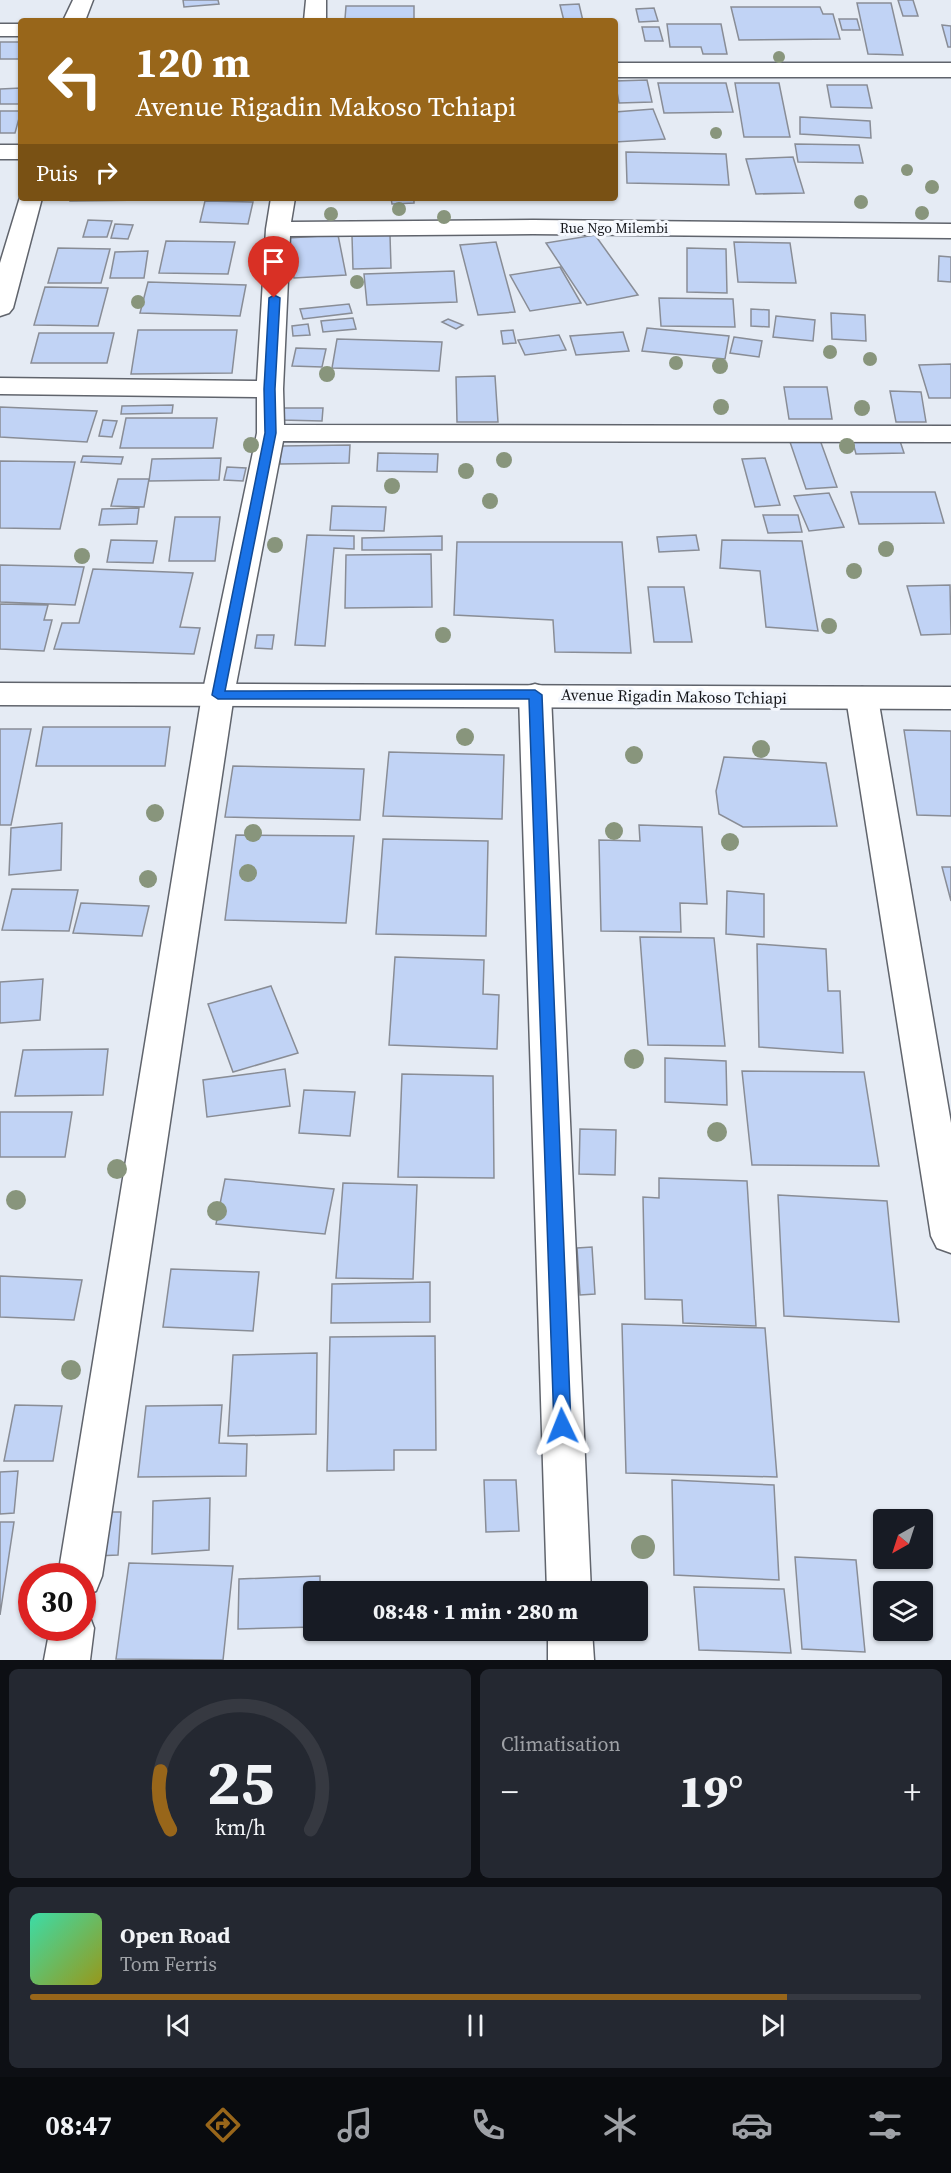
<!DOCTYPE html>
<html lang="fr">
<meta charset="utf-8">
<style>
body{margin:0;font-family:"Source Serif 4",serif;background:#242831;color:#f1f3f6;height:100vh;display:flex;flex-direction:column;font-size:22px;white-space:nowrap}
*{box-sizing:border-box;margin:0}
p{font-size:20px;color:#9ea1a6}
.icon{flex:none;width:33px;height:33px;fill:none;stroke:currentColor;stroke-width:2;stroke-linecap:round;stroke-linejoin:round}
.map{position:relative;height:1660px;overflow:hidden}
.panel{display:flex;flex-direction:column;gap:9px;padding:9px;background:#0d0f14;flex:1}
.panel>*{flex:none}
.hud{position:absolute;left:18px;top:18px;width:600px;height:183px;border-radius:6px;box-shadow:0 2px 4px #0004;background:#98661a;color:#fff;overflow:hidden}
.needle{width:39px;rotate:219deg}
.fabs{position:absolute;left:873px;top:1509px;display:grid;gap:12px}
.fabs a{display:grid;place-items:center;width:60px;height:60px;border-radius:6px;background:#171b24;box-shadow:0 2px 4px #0004;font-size:30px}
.speed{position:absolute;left:18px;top:1563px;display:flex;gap:12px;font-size:30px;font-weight:700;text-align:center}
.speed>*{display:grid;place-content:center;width:78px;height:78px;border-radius:50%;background:#171b24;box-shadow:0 2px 4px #0004;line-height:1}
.speed .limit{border:9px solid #d22;background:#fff;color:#111}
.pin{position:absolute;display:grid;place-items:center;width:51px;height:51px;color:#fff;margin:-62px -26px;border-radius:50% 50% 50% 0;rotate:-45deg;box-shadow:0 0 6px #0007}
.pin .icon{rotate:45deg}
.me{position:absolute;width:66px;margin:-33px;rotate:358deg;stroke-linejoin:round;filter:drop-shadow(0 0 4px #0008)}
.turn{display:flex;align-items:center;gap:21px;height:126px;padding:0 18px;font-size:27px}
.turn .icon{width:78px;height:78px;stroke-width:2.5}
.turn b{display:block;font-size:42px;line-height:51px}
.then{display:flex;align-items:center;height:57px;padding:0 18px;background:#0003;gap:12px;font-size:22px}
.big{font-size:45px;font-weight:800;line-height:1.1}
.panel .widget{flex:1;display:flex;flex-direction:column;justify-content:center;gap:9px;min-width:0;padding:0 21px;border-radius:9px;background:#242831}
.panel .dial{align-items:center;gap:0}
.dial svg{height:156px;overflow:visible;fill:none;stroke:#363941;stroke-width:7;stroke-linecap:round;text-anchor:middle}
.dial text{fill:#f1f3f6;stroke:none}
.song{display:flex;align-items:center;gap:18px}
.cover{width:72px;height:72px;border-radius:9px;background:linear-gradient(135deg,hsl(160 70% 55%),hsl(60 70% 35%))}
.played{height:6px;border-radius:3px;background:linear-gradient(90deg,#98661a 85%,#363941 85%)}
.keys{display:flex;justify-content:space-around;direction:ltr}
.heat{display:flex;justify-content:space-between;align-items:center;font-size:33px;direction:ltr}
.panel .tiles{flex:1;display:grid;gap:9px;grid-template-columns:1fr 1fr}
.widget:last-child{grid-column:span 2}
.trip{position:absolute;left:303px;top:1581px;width:345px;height:60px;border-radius:6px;background:#171b24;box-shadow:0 2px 4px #0004;font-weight:800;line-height:60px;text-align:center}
.menu{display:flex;height:96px;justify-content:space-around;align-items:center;background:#090b0e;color:#9ea1a6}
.menu .icon{width:42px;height:42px}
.menu .current{color:#98661a}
.menu b{font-size:27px;color:#f1f3f6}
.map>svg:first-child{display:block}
.building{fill:#c1d3f5;stroke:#898d96;stroke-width:1.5}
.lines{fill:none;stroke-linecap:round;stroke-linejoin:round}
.minor-casing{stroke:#60646c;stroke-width:3}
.tertiary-casing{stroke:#60646c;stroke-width:3}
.minor{fill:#fff;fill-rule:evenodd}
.tertiary{fill:#fff;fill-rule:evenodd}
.tree{fill:#88957c}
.route{fill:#1a73e8;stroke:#114b97;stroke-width:1.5}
.labels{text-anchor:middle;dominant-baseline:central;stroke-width:6;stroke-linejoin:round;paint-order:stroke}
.far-street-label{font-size:14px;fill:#141519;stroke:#f5f8fe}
.street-label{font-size:16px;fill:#141519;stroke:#f5f8fe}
</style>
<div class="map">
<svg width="951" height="1660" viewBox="0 0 951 1660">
<rect width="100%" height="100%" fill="#e5ebf4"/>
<path class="building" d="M183,0H218L219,4L184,7Z
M898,0H913L918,16H903Z
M857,3H891L903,55L868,54Z
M579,4L583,21H564L560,5Z
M346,6H414V19H345Z
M731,7H820L823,14H833L840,39L739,40Z
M654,8L658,21L639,22L636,9Z
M839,19H857L860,30H842Z
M667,24H721L727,54H703L701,47H670Z
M942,25L951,26V47H948Z
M642,27H659L663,41H645Z
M0,42H21L20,59H0Z
M647,80L652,102L619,103L615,81Z
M658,83H726L733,112L664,113Z
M735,83H779L790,137H744Z
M827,85H867L872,108L831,107Z
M21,88V104H0V89Z
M653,109L665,139L615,142V112Z
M0,111H21L15,133H0Z
M800,117L870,121L871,138L800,134Z
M795,144L859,145L863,163L798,162Z
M626,152L726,154L729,185L627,183Z
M793,157L804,193L756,194L746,159Z
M70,198H147V200L70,201Z
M391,198H414V203L392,204Z
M205,201L253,202L248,224L200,222Z
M88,220L112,221L107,237H83Z
M115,224L133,225L128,239L111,238Z
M338,235L346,275L294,278L288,238Z
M390,235L391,268L353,269L352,236Z
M595,235L638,295L587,305L546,243Z
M166,241L235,242L228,274L159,273Z
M496,242L515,312L478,315L460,245Z
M734,242L790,243L796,283L738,282Z
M58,248L110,249L101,283H48Z
M687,248L726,249L727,293L687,292Z
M148,251L144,278H110L115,252Z
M939,256L951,257V282L938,281Z
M560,267L581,303L530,311L510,275Z
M454,271L457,302L367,305L364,274Z
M148,282L246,285L240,316L140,313Z
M45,287L108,288L98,326L34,325Z
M659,298L733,299L735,327L661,326Z
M349,304L352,313L303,319L300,309Z
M751,309L769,310V327L751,326Z
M831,313L865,315L866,341L832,339Z
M776,316L815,320L813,341L773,337Z
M353,318L356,329L323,332L321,321Z
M448,319L463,325L456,329L442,322Z
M308,324L310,335L293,336L292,326Z
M647,328L729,336L725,359L642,351Z
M138,330H237L232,373L131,374Z
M513,330L516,343L503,344L501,331Z
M623,332L629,351L576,355L570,336Z
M39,333H114L107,363H31Z
M559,335L566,350L525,355L518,340Z
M734,337L762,341L759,357L730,353Z
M337,339L442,342L439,371L332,368Z
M296,348L326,349L322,367L292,366Z
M951,364V398H929L919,365Z
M495,376L498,422H457L456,377Z
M784,387H827L832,419H789Z
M890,391L921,392L926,422H896Z
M173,405L172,413L121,414L122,406Z
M0,407L97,411L87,442L0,437Z
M283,408H323L322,421L281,420Z
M126,418H217L213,448H120Z
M103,420L117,421L112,437L99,436Z
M899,438L904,453L856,454L852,439Z
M820,440L837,487L806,489L790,442Z
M350,445L349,463L280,464L281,446Z
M378,453L438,454L437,472L377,471Z
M83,456L123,457L121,464L81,462Z
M221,458L219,480L149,481L152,459Z
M765,458L780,505L755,507L742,459Z
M0,461L75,462L60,529L0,528Z
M227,467L246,468L243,481L224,480Z
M118,479H149L144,507L111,506Z
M851,492H935L944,523L859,524Z
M829,493L844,527L809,531L794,496Z
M332,506L386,507L384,531L330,530Z
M139,508L137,524L99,525L102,509Z
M763,515H798L802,532L768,533Z
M175,517H220L215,561H169Z
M307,535L354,536V549L334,548L325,646L295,645Z
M696,535L699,550L659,552L657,537Z
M442,536V550H362V538Z
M111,540L157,541L153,563L107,562Z
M722,540L802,541L818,631L766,627L760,571L720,568Z
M457,542H622L631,653L555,652L553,620L454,615Z
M431,554L432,607L345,608L346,555Z
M0,565L84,567L75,605L0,602Z
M93,569L193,573L180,627L200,628L194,654L54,649L62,623H79Z
M950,585L951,634L921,635L907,586Z
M648,587H684L692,642H654Z
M0,604L48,605L44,620H52L44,651L0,649Z
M257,635H274L272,649L255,648Z
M43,727H170L165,766H36Z
M0,729H31L11,825H0Z
M904,730L951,731V816L917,815Z
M389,752L504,755L502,819L383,816Z
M724,757L826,763L837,826L743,827L719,814L716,791Z
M233,766L364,769L360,820L225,817Z
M62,823L61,870L9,875L11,828Z
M639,825L702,827L707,904L680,903L681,932L601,931L599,840L640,841Z
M236,835L354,836L346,923L225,920Z
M383,839L488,841L486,936L376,934Z
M942,867H951V901Z
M12,889L78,890L69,931L2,930Z
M727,891L764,894V937L726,934Z
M81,903L149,906L142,936L73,933Z
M640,937L714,938L725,1046L648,1045Z
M757,944L826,949L828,991H840L843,1053L759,1047Z
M395,957L484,960L483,994L499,995L497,1049L389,1045Z
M43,979L40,1020L0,1023V982Z
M271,986L298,1053L233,1072L208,1004Z
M108,1049L103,1095L15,1096L23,1050Z
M665,1058L726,1061L727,1105L665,1102Z
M285,1069L290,1106L207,1117L203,1080Z
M742,1071L864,1072L879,1166L752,1165Z
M402,1074L493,1076L494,1178L398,1177Z
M304,1090L355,1092L350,1136L299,1133Z
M0,1112H72L65,1157H0Z
M580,1129L616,1130L615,1175L579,1174Z
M659,1178L747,1181L756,1326L683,1323L682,1300L645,1299L643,1197L659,1198Z
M225,1179L334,1189L325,1234L216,1224Z
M343,1183L417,1185L413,1279L336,1278Z
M778,1195L887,1201L899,1322L784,1316Z
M592,1247L595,1294L580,1295L577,1248Z
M171,1269L259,1272L253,1331L163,1327Z
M0,1276L82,1280L74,1320L0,1317Z
M430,1282V1322L331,1323L332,1284Z
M622,1324L765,1328L777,1477L626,1473Z
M435,1336L436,1450H394V1470L327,1471L330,1337Z
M317,1353L316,1434L228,1436L233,1355Z
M15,1405L62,1406L53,1461H4Z
M222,1405L219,1443L247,1444L246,1476L138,1477L146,1406Z
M18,1471L14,1513L0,1514V1472Z
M484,1480H516L519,1531L486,1532Z
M672,1480L774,1485L779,1580L674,1575Z
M210,1498L209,1550L152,1554L153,1501Z
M98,1512H121L118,1555L95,1556Z
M0,1522H14L0,1615Z
M795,1557L856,1560L865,1652L802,1649Z
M129,1563L233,1566L223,1660L116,1659Z
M320,1576V1592H314V1627L238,1629L239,1579Z
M694,1587L784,1589L791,1653L699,1650Z
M493,1588V1592H430Z
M371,1630H496L497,1632L371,1639Z"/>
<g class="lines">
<g class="minor-casing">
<path id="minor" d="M73,0H93L85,21H63Z
M306,0H326V21H304Z
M0,24H21V36H0Z
M615,63H951V77H615Z
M0,145H21V159H0Z
M21,194V198H42L13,308L9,313L0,316V263Z
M271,198H295L291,222L533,220L951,224V238L533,234L290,236L283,389L284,425L951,426V442L283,441L234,695L102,1576L96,1591L82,1596V1576H58L202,695L257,433V397L0,394V378L257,381L266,229Z
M535,684L546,687L551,695L591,1592H547L519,695L524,687Z
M862,687L873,690L878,698L951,1123V1253L937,1248L931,1236L846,698L851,690Z
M82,1610L88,1612L94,1628L90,1660H44L50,1628H82Z
M548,1630H592L594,1660H548Z"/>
</g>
<g class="tertiary-casing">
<path id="tertiary" d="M0,683L951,687V709L0,705Z"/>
</g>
<use href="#minor" class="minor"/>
<use href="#tertiary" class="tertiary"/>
</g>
<g class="tree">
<circle cx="779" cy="57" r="6"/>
<circle cx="716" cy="133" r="6"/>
<circle cx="907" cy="170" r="6"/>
<circle cx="932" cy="187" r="7"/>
<circle cx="861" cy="202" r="7"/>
<circle cx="399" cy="209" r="7"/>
<circle cx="922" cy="213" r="7"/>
<circle cx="331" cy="214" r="7"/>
<circle cx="444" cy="217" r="7"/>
<circle cx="357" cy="282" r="7"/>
<circle cx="138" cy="302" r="7"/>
<circle cx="830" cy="352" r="7"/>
<circle cx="870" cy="359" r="7"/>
<circle cx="676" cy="363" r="7"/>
<circle cx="720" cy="366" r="8"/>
<circle cx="327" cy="374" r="8"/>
<circle cx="721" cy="407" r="8"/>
<circle cx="862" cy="408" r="8"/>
<circle cx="251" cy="445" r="8"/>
<circle cx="847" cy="446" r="8"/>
<circle cx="504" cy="460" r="8"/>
<circle cx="466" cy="471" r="8"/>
<circle cx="392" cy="486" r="8"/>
<circle cx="490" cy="501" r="8"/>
<circle cx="275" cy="545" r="8"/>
<circle cx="886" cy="549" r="8"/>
<circle cx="82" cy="556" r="8"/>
<circle cx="854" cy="571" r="8"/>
<circle cx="829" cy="626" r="8"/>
<circle cx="443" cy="635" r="8"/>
<circle cx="465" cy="737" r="9"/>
<circle cx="761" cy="749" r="9"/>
<circle cx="634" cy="755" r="9"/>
<circle cx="155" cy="813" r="9"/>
<circle cx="614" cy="831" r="9"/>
<circle cx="253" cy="833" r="9"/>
<circle cx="730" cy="842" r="9"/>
<circle cx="248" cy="873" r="9"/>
<circle cx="148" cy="879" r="9"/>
<circle cx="634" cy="1059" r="10"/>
<circle cx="717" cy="1132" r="10"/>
<circle cx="117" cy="1169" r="10"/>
<circle cx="16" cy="1200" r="10"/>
<circle cx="217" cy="1211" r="10"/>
<circle cx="71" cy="1370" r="10"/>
<circle cx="643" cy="1547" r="12"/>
</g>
<path class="route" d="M274,295L280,298L275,389L276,433L225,691L535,690L542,695L571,1426L569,1432L562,1434L556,1432L554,1426L529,699H218L212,695L265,433L264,389L269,298Z"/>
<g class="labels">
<g class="far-street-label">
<text x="614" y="228">Rue Ngo Milembi</text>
</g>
<g class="street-label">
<text transform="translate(674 696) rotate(1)">Avenue Rigadin Makoso Tchiapi</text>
</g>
</g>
</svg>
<div class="fabs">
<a><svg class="needle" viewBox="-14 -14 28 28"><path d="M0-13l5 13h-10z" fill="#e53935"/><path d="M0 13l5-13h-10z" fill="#9ea1a6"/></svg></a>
<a><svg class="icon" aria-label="layers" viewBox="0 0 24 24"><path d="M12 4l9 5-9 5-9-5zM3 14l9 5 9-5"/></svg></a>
</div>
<div class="speed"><div class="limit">30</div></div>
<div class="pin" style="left:274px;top:298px;background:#d93025"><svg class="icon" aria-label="arrive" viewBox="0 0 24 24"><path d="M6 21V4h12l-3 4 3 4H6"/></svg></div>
<svg class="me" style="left:562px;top:1426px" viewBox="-20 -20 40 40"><path d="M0-17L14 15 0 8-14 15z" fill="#1a73e8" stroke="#fff" stroke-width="4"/></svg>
<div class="trip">08:48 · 1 min · 280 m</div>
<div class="hud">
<div class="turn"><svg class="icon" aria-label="left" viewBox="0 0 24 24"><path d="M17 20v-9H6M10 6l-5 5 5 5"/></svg><div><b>120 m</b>Avenue Rigadin Makoso Tchiapi</div></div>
<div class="then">Puis<svg class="icon" aria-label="right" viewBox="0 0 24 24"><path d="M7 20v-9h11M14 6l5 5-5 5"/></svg></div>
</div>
</div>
<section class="panel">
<div class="tiles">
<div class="widget dial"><svg viewBox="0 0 100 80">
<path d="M14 69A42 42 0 1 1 86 69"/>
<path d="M14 69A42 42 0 0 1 9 39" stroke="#98661a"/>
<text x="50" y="56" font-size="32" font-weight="700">25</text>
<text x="50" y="72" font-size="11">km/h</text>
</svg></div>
<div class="widget"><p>Climatisation</p>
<div class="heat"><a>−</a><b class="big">19°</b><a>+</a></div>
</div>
<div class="widget">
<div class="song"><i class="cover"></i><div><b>Open Road</b><p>Tom Ferris</p></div></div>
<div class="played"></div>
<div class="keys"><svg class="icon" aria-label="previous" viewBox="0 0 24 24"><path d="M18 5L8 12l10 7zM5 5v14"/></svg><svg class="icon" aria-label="pause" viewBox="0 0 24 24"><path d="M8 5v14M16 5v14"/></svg><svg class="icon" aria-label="next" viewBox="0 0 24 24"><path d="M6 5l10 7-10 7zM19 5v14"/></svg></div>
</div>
</div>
</section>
<nav class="menu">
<b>08:47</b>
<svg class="icon current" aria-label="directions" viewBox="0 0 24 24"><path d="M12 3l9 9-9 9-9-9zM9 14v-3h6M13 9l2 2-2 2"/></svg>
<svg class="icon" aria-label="music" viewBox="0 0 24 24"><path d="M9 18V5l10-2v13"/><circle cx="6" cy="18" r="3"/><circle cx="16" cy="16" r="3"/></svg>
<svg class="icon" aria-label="phone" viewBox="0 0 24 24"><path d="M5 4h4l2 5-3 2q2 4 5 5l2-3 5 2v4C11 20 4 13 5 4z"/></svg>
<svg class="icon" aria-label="climate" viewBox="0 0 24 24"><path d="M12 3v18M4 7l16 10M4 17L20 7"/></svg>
<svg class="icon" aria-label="car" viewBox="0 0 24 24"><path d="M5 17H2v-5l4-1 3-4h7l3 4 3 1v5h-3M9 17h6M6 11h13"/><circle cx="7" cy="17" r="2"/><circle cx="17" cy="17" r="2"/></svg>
<svg class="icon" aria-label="filters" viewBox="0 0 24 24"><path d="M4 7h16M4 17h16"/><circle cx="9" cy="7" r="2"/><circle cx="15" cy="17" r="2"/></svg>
</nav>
